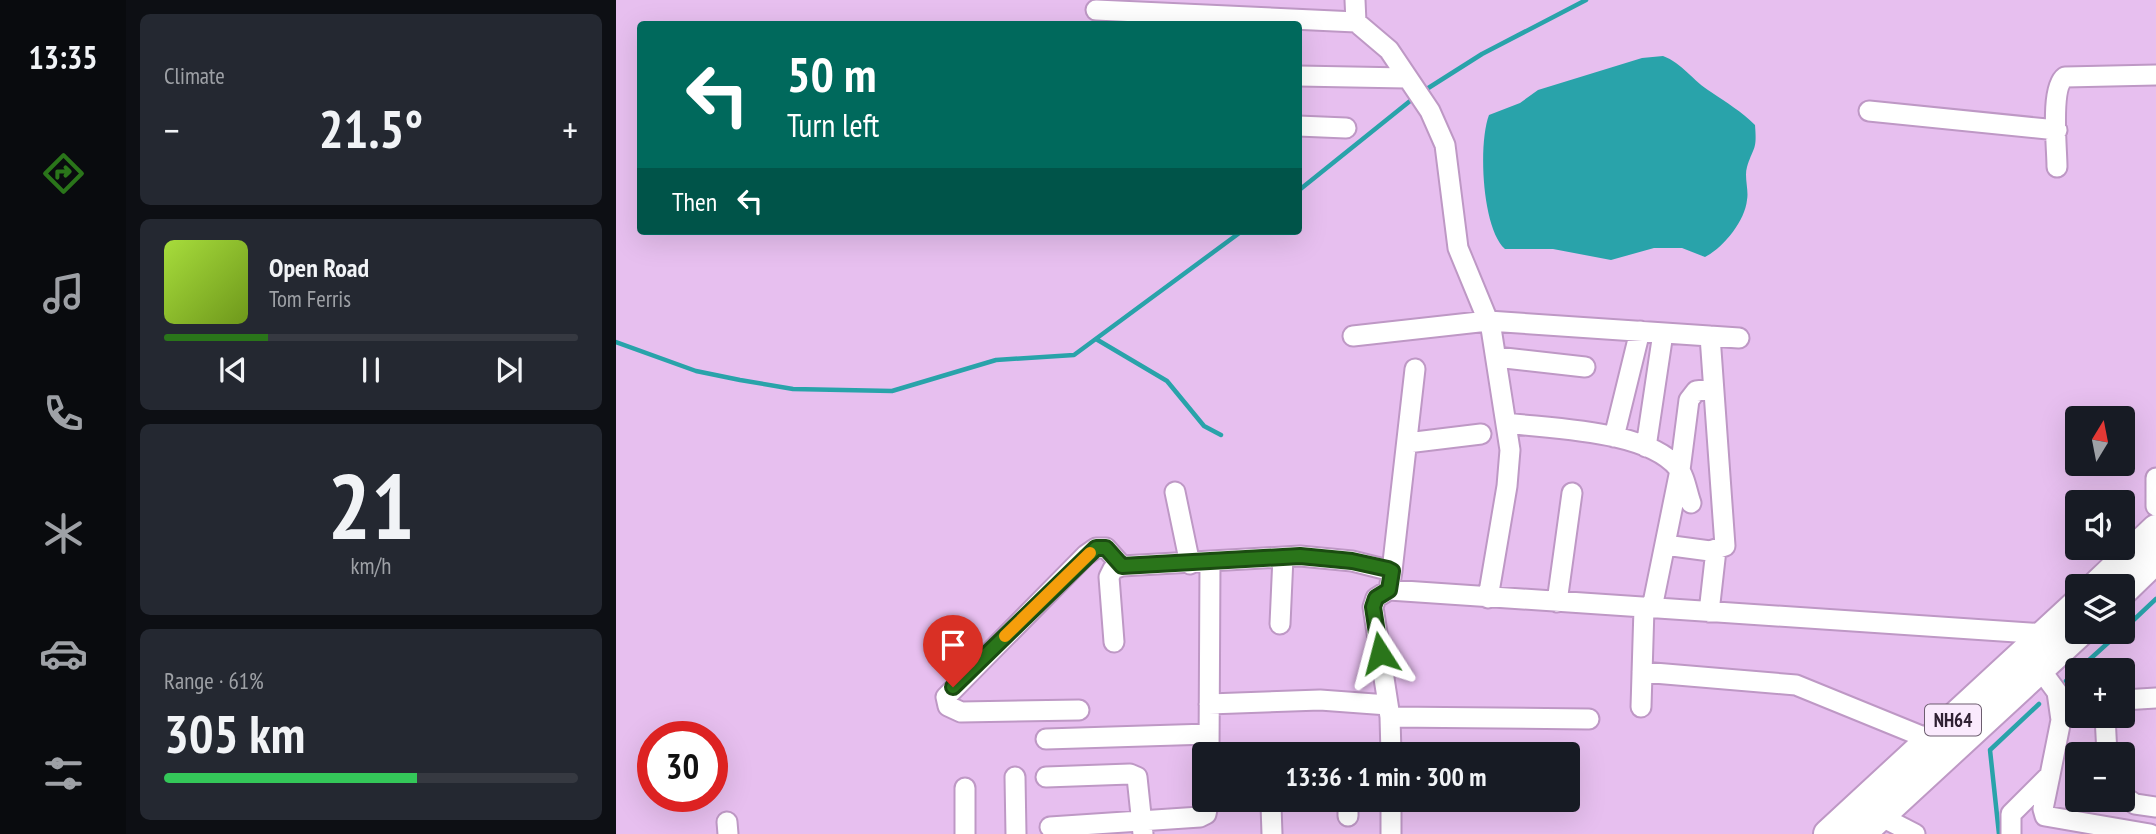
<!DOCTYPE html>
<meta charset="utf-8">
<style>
body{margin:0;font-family:"PT Sans Narrow",sans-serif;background:#242831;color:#f1f3f6;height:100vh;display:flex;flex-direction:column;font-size:26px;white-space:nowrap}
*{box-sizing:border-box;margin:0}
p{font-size:23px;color:#9ea1a6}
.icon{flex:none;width:38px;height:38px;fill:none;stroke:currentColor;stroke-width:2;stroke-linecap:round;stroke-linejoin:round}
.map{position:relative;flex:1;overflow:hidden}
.details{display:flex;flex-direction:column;gap:14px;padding:14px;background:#0d0f14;width:490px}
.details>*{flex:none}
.guide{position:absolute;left:21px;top:21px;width:665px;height:214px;border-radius:7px;box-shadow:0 7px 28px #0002;background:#00695c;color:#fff;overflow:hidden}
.needle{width:46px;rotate:10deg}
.controls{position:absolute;left:1449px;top:406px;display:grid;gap:14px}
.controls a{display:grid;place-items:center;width:70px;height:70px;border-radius:7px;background:#171b24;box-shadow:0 7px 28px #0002;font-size:35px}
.speed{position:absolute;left:21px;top:721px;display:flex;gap:14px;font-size:35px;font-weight:700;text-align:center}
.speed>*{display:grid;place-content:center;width:91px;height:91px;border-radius:50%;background:#171b24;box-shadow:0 7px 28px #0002;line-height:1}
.speed .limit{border:10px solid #d22;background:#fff;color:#111}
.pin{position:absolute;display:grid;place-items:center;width:60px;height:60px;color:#fff;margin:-72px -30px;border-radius:50% 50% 50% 0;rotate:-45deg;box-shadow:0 0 7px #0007}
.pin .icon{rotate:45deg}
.me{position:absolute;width:77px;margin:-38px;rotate:351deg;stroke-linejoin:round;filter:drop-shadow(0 0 5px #0008)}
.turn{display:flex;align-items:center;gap:24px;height:147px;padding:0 35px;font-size:32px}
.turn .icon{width:91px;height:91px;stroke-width:2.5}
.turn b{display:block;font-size:49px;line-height:60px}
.then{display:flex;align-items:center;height:66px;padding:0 35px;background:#0003;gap:14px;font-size:26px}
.big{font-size:52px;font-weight:700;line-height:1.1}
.details .widget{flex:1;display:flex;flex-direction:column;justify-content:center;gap:10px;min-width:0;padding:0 24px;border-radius:10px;background:#242831}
.details .dial{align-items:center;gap:0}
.dial b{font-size:91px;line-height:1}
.song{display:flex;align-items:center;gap:21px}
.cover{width:84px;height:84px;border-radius:10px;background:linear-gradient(135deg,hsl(80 70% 55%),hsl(80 70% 35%))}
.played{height:7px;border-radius:4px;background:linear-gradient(90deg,#2a751a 25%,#363941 25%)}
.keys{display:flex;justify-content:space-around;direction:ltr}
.heat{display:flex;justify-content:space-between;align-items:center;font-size:38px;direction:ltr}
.charge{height:10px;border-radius:5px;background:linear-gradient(90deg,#34c759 61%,#363941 0)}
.trip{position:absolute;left:576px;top:742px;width:388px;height:70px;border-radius:7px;background:#171b24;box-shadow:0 7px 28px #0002;font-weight:700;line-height:70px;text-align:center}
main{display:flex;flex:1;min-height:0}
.dock{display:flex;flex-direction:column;width:126px;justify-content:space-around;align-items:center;background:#090b0e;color:#9ea1a6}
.dock .icon{width:49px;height:49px}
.dock .on{color:#2a751a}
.dock b{font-size:32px;color:#f1f3f6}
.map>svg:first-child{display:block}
.water{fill:#29a3aa}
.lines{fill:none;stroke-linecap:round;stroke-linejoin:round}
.stream{stroke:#29a3aa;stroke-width:4.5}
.minor-casing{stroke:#be98c5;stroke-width:23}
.highway-casing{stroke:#be98c5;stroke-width:32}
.minor{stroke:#fff;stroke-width:19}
.highway{stroke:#fff;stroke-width:28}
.route-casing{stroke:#1b4c11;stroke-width:18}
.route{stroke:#2a751a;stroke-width:12}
.slow{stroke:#f59e0b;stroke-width:12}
.labels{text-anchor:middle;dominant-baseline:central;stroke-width:5;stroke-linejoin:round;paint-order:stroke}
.shield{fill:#faeafd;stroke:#6c5d6f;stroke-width:2}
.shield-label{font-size:19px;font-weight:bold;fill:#2f2032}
</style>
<main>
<nav class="dock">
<b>13:35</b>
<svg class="icon on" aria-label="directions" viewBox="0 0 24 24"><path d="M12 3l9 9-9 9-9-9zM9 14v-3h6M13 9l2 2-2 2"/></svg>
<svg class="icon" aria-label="music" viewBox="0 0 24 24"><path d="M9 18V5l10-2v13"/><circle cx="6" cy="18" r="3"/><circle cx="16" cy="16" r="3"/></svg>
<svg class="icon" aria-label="phone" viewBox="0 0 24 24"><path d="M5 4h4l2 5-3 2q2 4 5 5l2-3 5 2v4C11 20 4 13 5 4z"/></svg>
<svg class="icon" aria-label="climate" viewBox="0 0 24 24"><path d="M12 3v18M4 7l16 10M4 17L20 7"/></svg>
<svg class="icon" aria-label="car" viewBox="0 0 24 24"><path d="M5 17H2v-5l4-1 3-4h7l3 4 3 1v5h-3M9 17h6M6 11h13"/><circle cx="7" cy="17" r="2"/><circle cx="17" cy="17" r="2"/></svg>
<svg class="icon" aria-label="filters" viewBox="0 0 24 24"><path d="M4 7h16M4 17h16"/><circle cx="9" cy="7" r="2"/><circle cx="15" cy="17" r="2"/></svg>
</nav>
<section class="details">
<div class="widget"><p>Climate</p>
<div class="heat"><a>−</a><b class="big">21.5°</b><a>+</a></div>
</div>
<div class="widget">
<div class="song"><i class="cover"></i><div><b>Open Road</b><p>Tom Ferris</p></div></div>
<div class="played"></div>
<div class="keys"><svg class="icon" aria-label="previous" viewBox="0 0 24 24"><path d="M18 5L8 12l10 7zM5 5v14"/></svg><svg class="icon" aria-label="pause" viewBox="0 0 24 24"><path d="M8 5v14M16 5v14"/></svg><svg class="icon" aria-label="next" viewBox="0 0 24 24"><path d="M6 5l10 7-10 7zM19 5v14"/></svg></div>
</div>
<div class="widget dial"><b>21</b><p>km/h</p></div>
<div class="widget"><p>Range · 61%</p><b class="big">305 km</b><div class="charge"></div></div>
</section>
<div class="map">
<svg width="1540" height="834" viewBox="0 0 1540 834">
<rect width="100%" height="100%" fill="#e7bfef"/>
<path class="water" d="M1047,56C1066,63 1077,81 1095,92C1111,103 1125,111 1139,125C1141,151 1138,145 1131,167C1128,177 1133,190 1131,200C1129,221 1107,248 1089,257L1066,248H1038L995,260L937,249H889C866,228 862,144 873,115L904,103L922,90L1026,58Z"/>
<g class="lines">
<path class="stream" d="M806,92L866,54L970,0
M682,191L799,97
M480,339L551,381L588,426L605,435
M0,342L80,371L124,380L177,389L276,391L380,360L458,355L626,231
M1507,630L1540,599
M1462,670L1504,632
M1450,681L1461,671
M1383,834L1374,750L1423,704"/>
<g class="minor-casing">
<path id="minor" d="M739,0L740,22L773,50L814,111L829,145L842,248L875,328L894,450L891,486L872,598
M480,10L740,22
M682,76L790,78
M1253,111L1441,130
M682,126L730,128
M1441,167C1441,147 1434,88 1449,77L1540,75
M737,336L872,321L1123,338
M880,357L969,367
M890,423C936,429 1031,430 1062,468C1069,476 1071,492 1075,503
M998,437L1024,331
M791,443L865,434
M1030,447L1047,333
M1540,478V506
M559,492L574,564
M1049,545L1094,551L1109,546L1094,336
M776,571L799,369
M941,602L956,493
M1036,608L1064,470L1073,400L1080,391L1096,389
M1093,612L1100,550
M664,624L667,557
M498,642L493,577L497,569L506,566L684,556L736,561L776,571L773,590
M1026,672L1180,685L1315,740
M1507,700L1540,698
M593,704L704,700L772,705
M1443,704L1461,703
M1025,707L1028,608
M463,710L345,712L332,706L330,697L470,555L480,548H490L506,566
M1489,716L1491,754
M774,717L973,719
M430,739L593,734
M593,754L594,563
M775,754L774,717L757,607L760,598L773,590L1430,634
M1434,775L1427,809L1429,816L1534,834
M399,777L400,834
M430,777L514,774L521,777L527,834
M1507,796L1519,804L1540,807
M732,800V816
M655,805L656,834
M1264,816L1299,834
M111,822L112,834
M434,827L584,817L590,814L593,800
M349,834V788
M775,834V800
M1395,834V814L1434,775L1445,720L1441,692L1418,661"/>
</g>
<g class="highway-casing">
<path id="highway" d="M1480,586L1540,529
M1507,591L1540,559
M1212,834L1461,604
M1245,834L1464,632"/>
</g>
<use href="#minor" class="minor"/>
<use href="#highway" class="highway"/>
</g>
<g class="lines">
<g class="route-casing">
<path id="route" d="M337,687L480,548H490L506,566L684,556L736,561L772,569L776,571L773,590L760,598L757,607L764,653"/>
</g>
<use href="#route" class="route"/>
<path class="slow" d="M389,636L474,553"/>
</g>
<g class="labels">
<rect class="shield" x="1309" y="704.5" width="56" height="31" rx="5"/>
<g class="shield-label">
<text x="1337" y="720">NH64</text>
</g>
</g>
</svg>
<div class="controls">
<a><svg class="needle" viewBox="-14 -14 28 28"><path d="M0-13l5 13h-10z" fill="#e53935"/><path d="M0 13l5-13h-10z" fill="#9ea1a6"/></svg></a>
<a><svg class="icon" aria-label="sound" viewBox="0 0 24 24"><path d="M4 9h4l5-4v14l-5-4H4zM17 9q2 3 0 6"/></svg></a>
<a><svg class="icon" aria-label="layers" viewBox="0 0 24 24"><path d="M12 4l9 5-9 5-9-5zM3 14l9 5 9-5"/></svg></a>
<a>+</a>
<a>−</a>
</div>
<div class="speed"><div class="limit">30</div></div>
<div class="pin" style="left:337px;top:687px;background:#d93025"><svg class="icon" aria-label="arrive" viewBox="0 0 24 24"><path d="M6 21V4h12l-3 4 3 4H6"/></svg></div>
<svg class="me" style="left:764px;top:653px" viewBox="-20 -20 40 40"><path d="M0-17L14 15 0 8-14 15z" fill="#2a751a" stroke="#fff" stroke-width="4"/></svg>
<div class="trip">13:36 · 1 min · 300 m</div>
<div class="guide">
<div class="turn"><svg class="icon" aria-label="left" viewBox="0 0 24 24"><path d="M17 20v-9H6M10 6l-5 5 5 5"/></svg><div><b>50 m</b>Turn left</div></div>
<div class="then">Then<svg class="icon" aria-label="left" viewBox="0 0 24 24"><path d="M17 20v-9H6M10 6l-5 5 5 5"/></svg></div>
</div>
</div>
</main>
